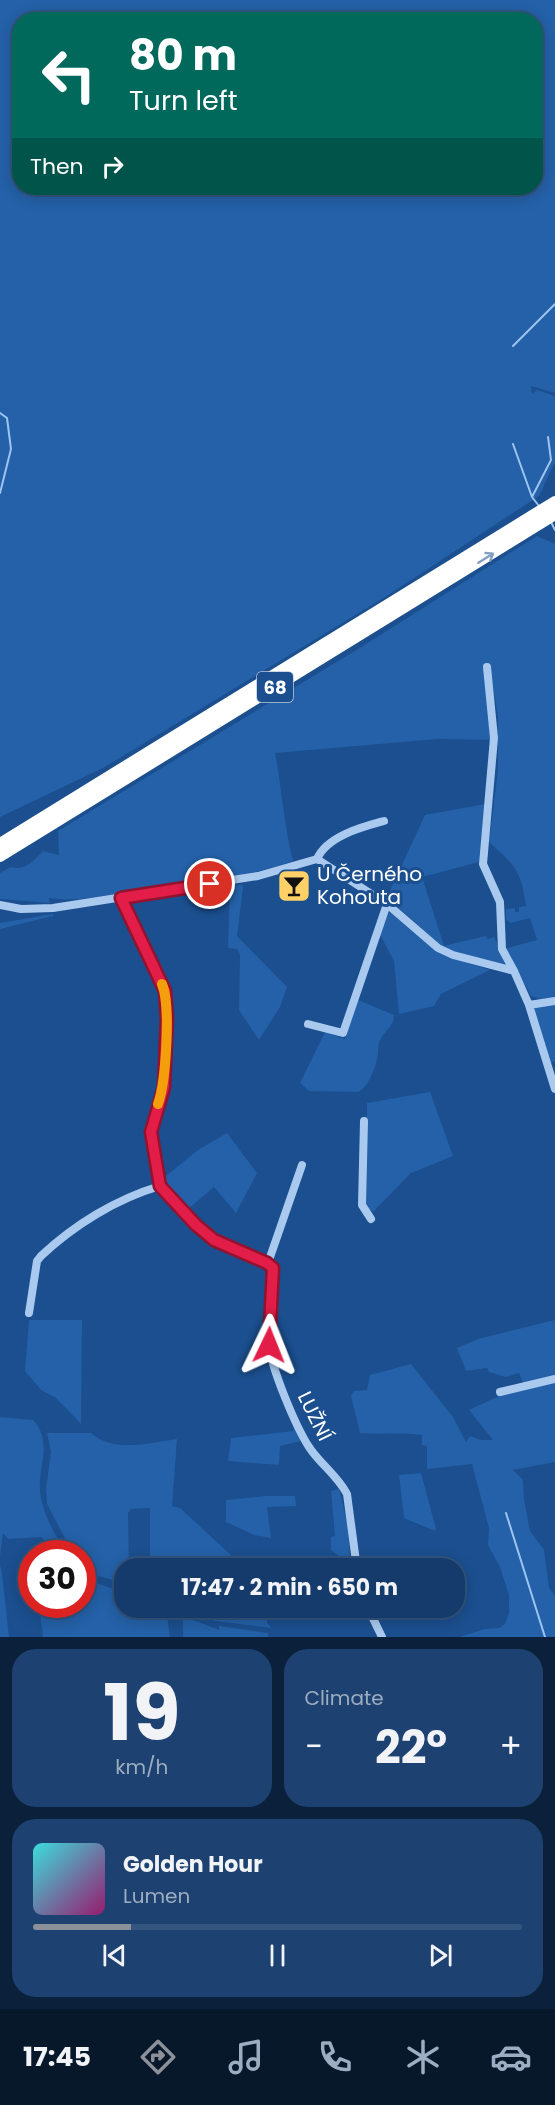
<!DOCTYPE html>
<meta charset="utf-8">
<style>
body{margin:0;font-family:Poppins,sans-serif;background:#1d4271;color:#f1f3f6;height:100vh;display:flex;flex-direction:column;font-size:22px;white-space:nowrap}
*{box-sizing:border-box;margin:0}
p{font-size:20px;color:#9dadc1}
.icon{flex:none;width:33px;height:33px;fill:none;stroke:currentColor;stroke-width:2;stroke-linecap:round;stroke-linejoin:round}
.map{position:relative;height:1637px;overflow:hidden}
.drawer{display:flex;flex-direction:column;gap:12px;padding:12px;background:#0b203b;flex:1}
.drawer>*{flex:none}
.banner{position:absolute;left:12px;top:12px;width:531px;height:183px;border-radius:24px;box-shadow:0 3px 15px #0003,0 0 0 2px #33557e;background:#00695c;color:#fff;overflow:hidden}
.speed{position:absolute;left:18px;top:1540px;display:flex;gap:12px;font-size:30px;font-weight:700;text-align:center}
.speed>*{display:grid;place-content:center;width:78px;height:78px;border-radius:50%;background:#143b6b;box-shadow:0 3px 15px #0003,0 0 0 2px #33557e;line-height:1}
.speed .limit{border:9px solid #d22;background:#fff;color:#111}
.pin{position:absolute;display:grid;place-items:center;width:51px;height:51px;color:#fff;margin:-26px;border:3px solid #fff;border-radius:50%;box-shadow:0 2px 6px #0007}
.me{position:absolute;width:66px;margin:-33px;rotate:2deg;stroke-linejoin:round;filter:drop-shadow(0 0 4px #0008)}
.turn{display:flex;align-items:center;gap:21px;height:126px;padding:0 18px;font-size:27px}
.turn .icon{width:78px;height:78px;stroke-width:2.5}
.turn b{display:block;font-size:42px;line-height:51px}
.then{display:flex;align-items:center;height:57px;padding:0 18px;background:#0003;gap:12px;font-size:22px}
.big{font-size:45px;font-weight:700;line-height:1.1}
.drawer .card{flex:1;display:flex;flex-direction:column;justify-content:center;gap:9px;min-width:0;padding:0 21px;border-radius:24px;background:#1d4271}
.drawer .dial{align-items:center;gap:0}
.dial b{font-size:78px;line-height:1}
.song{display:flex;align-items:center;gap:18px}
.cover{width:72px;height:72px;border-radius:9px;background:linear-gradient(135deg,hsl(180 70% 55%),hsl(320 70% 35%))}
.played{height:6px;border-radius:3px;background:linear-gradient(90deg,#8c9099 20%,#33557e 20%)}
.keys{display:flex;justify-content:space-around;direction:ltr}
.heat{display:flex;justify-content:space-between;align-items:center;font-size:33px;direction:ltr}
.drawer .tiles{flex:1;display:grid;gap:12px;grid-template-columns:1fr 1fr}
.card:last-child{grid-column:span 2}
.trip{position:absolute;left:114px;top:1558px;width:351px;height:60px;border-radius:24px;background:#143b6b;box-shadow:0 3px 15px #0003,0 0 0 2px #33557e;font-weight:700;line-height:60px;text-align:center}
.dock{display:flex;height:96px;justify-content:space-around;align-items:center;background:#08182b;color:#9dadc1}
.dock .icon{width:42px;height:42px}
.dock .active{color:#8c9099}
.dock b{font-size:27px;color:#f1f3f6}
.map>svg:first-child{display:block}
.green{fill:#2461a8;fill-rule:evenodd}
.lines{fill:none;stroke-linecap:round;stroke-linejoin:round}
.stream{stroke:#9cc4f0;stroke-width:2}
.minor{stroke:#a9c9ee;stroke-width:8}
.highway{stroke:#fff;stroke-width:12}
.oneway{stroke:#829ec1}
.route-casing{stroke:#92132f;stroke-width:15}
.route{stroke:#e11d48;stroke-width:10}
.slow{stroke:#f59e0b;stroke-width:10}
.labels{text-anchor:middle;dominant-baseline:central;stroke-width:6;stroke-linejoin:round;paint-order:stroke}
.shield{fill:#1b4f8f;stroke:#bbcadd;stroke-width:1.5}
.shield-label{font-size:18px;font-weight:bold;fill:#fff}
.poi-label{font-size:20px;fill:#fff;stroke:#1b4f8f;text-anchor:start}
.street-label{font-size:20px;fill:#fff;stroke:#1b4f8f}
</style>
<div class="map">
<svg width="555" height="1637" viewBox="0 0 555 1637">
<rect width="100%" height="100%" fill="#1b4f8f"/>
<path class="green" d="M0,0H555V393L531,386L532,394L537,390L555,396V462L539,496L385,597L103,768L0,817ZM20,20H536V188H20Z
M537,536L555,544V998L541,999L531,996L507,952V948L537,940L530,918L510,923L506,919V909L515,908V912H519V907L526,906C521,871 516,866 489,842L498,771V716L489,664L482,667L485,671L492,740L438,739L275,753C282,790 284,825 293,861C241,879 186,885 131,892C105,896 76,902 49,898L50,903L0,899V873L11,867C26,871 33,861 43,851L59,855L58,831L358,649Z
M485,804L479,862L422,877L444,946L485,936L488,939L494,937L507,964L505,965L450,951L439,944L387,897L425,815Z
M230,885H242L243,887L237,936L287,987L280,1007L259,1040L239,1010L240,954L237,949L228,948Z
M391,912L445,956L490,970L441,994L434,1006L399,1014L394,961L380,935L388,914Z
M53,914V916L0,929V923Z
M358,1000L394,1015C394,1027 385,1030 380,1040C377,1046 379,1053 377,1059C375,1069 367,1089 358,1092L309,1091L300,1083L325,1032L345,1039Z
M555,1004V1061L550,1063L534,1008Z
M430,1092L453,1156L411,1173L373,1212L366,1207L367,1103Z
M227,1133L257,1173L236,1213L214,1187L188,1209L165,1184L166,1176L198,1150Z
M29,1320H82L81,1424L56,1398L41,1390L25,1371Z
M555,1320V1378L523,1383L519,1373L506,1377L489,1372L487,1368L466,1371L457,1348L478,1339Z
M411,1364L453,1417L466,1442L470,1436L481,1440H493L469,1410L501,1395L555,1381V1462L513,1470L523,1480L524,1499L530,1531L544,1550L549,1588L555,1596V1637H459L485,1629L499,1628L505,1624L509,1613V1595L500,1567L488,1545L489,1528L472,1464L427,1469V1446L422,1445V1435C400,1432 381,1435 360,1433L351,1396L354,1391L367,1390L370,1375Z
M0,1417L33,1420C55,1443 35,1471 41,1498C45,1518 56,1537 67,1554H50L42,1537L8,1539L3,1533L0,1556Z
M294,1428L301,1441L280,1446L279,1465L228,1461L231,1438L293,1431Z
M47,1433H91C113,1453 150,1443 177,1439L172,1506L180,1508L246,1569H150V1508L131,1509L128,1513L129,1569H124V1583L95,1575L83,1568L82,1554H73L47,1504L46,1489L51,1452Z
M421,1473L436,1529L435,1531L404,1518L399,1475Z
M339,1489L348,1526L350,1565L331,1550V1537L335,1536L331,1491Z
M266,1496H295L296,1506L267,1507L271,1538L254,1535L226,1522V1500Z
M0,1565L2,1574L9,1637H0Z
M83,1578L124,1593V1608L166,1609L170,1637H43L39,1605H82Z
M185,1608H266L267,1623L272,1628L215,1621Z
M183,1616L219,1630V1626L268,1633V1637H183Z"/>
<g class="lines">
<path class="stream" d="M513,346L555,304
M0,413L7,418L11,449L0,493
M513,444L532,497
M539,506L532,497L551,460L548,437
M551,522L555,530
M506,1513L545,1637"/>
<path class="minor" d="M487,667L494,738L483,864L500,902L502,949L514,971
M317,859C327,836 362,827 384,821
M121,898L165,991L167,1018L163,1087L151,1132L160,1186L196,1225L215,1240L267,1263L273,1268C271,1293 268,1318 269,1343C270,1366 296,1427 309,1447C320,1464 337,1475 347,1494L357,1569
M0,905L21,909L53,908L258,876L317,859L387,904L438,948L453,955L514,971L529,1005L555,1089
M529,1005L555,1001
M308,1024L343,1033L387,904
M364,1121L362,1205L371,1219
M268,1263L302,1165
M29,1313L37,1261L41,1256C74,1225 116,1199 160,1186
M500,1392L555,1379
M368,1608L382,1637"/>
<path class="highway" d="M0,844L555,502
M0,856L555,514"/>
</g>
<defs><path id="oneway-shaft" d="M-6 0H5M1.5-3L5.5 0L1.5 3" fill="none" stroke-width="1.6" stroke-linecap="round" stroke-linejoin="round" transform="scale(1.5)"/></defs>
<use class="oneway" href="#oneway-shaft" transform="translate(486 558) rotate(-32)"/>
<g class="lines">
<g class="route-casing">
<path id="route" d="M210,884L121,898L165,991L167,1018L164,1087L151,1132L160,1186L196,1225L214,1240L267,1263L273,1268L269,1345"/>
</g>
<use href="#route" class="route"/>
<path class="slow" d="M158,1104C166,1081 171,1006 162,984"/>
</g>
<defs>
<g id="bar-square" transform="scale(1.725)"><rect x="-9" y="-9" width="18" height="18" rx="4" fill="#ffd166" stroke="#1b4f8f"/><path d="M-6-5H6L.8 .8V4.5H3.5V6h-7V4.5H-.8V.8Z" fill="#111"/></g>
</defs>
<g fill-rule="evenodd">
<use href="#bar-square" x="294" y="886"/>
</g>
<g class="labels">
<rect class="shield" x="257" y="672" width="36" height="30" rx="4.5"/>
<g class="shield-label">
<text x="275" y="687">68</text>
</g>
<g class="poi-label">
<text x="317" y="874">U Černého<tspan x="317" dy="23">Kohouta</tspan></text>
</g>
<g class="street-label">
<text transform="translate(315 1416) rotate(64)">LUŽNÍ</text>
</g>
</g>
</svg>
<div class="speed"><div class="limit">30</div></div>
<div class="pin" style="left:210px;top:884px;background:#d93025"><svg class="icon" aria-label="arrive" viewBox="0 0 24 24"><path d="M6 21V4h12l-3 4 3 4H6"/></svg></div>
<svg class="me" style="left:269px;top:1345px" viewBox="-20 -20 40 40"><path d="M0-17L14 15 0 8-14 15z" fill="#e11d48" stroke="#fff" stroke-width="4"/></svg>
<div class="trip">17:47 · 2 min · 650 m</div>
<div class="banner">
<div class="turn"><svg class="icon" aria-label="left" viewBox="0 0 24 24"><path d="M17 20v-9H6M10 6l-5 5 5 5"/></svg><div><b>80 m</b>Turn left</div></div>
<div class="then">Then<svg class="icon" aria-label="right" viewBox="0 0 24 24"><path d="M7 20v-9h11M14 6l5 5-5 5"/></svg></div>
</div>
</div>
<section class="drawer">
<div class="tiles">
<div class="card dial"><b>19</b><p>km/h</p></div>
<div class="card"><p>Climate</p>
<div class="heat"><a>−</a><b class="big">22°</b><a>+</a></div>
</div>
<div class="card">
<div class="song"><i class="cover"></i><div><b>Golden Hour</b><p>Lumen</p></div></div>
<div class="played"></div>
<div class="keys"><svg class="icon" aria-label="previous" viewBox="0 0 24 24"><path d="M18 5L8 12l10 7zM5 5v14"/></svg><svg class="icon" aria-label="pause" viewBox="0 0 24 24"><path d="M8 5v14M16 5v14"/></svg><svg class="icon" aria-label="next" viewBox="0 0 24 24"><path d="M6 5l10 7-10 7zM19 5v14"/></svg></div>
</div>
</div>
</section>
<nav class="dock">
<b>17:45</b>
<svg class="icon active" aria-label="directions" viewBox="0 0 24 24"><path d="M12 3l9 9-9 9-9-9zM9 14v-3h6M13 9l2 2-2 2"/></svg>
<svg class="icon" aria-label="music" viewBox="0 0 24 24"><path d="M9 18V5l10-2v13"/><circle cx="6" cy="18" r="3"/><circle cx="16" cy="16" r="3"/></svg>
<svg class="icon" aria-label="phone" viewBox="0 0 24 24"><path d="M5 4h4l2 5-3 2q2 4 5 5l2-3 5 2v4C11 20 4 13 5 4z"/></svg>
<svg class="icon" aria-label="climate" viewBox="0 0 24 24"><path d="M12 3v18M4 7l16 10M4 17L20 7"/></svg>
<svg class="icon" aria-label="car" viewBox="0 0 24 24"><path d="M5 17H2v-5l4-1 3-4h7l3 4 3 1v5h-3M9 17h6M6 11h13"/><circle cx="7" cy="17" r="2"/><circle cx="17" cy="17" r="2"/></svg>
</nav>
